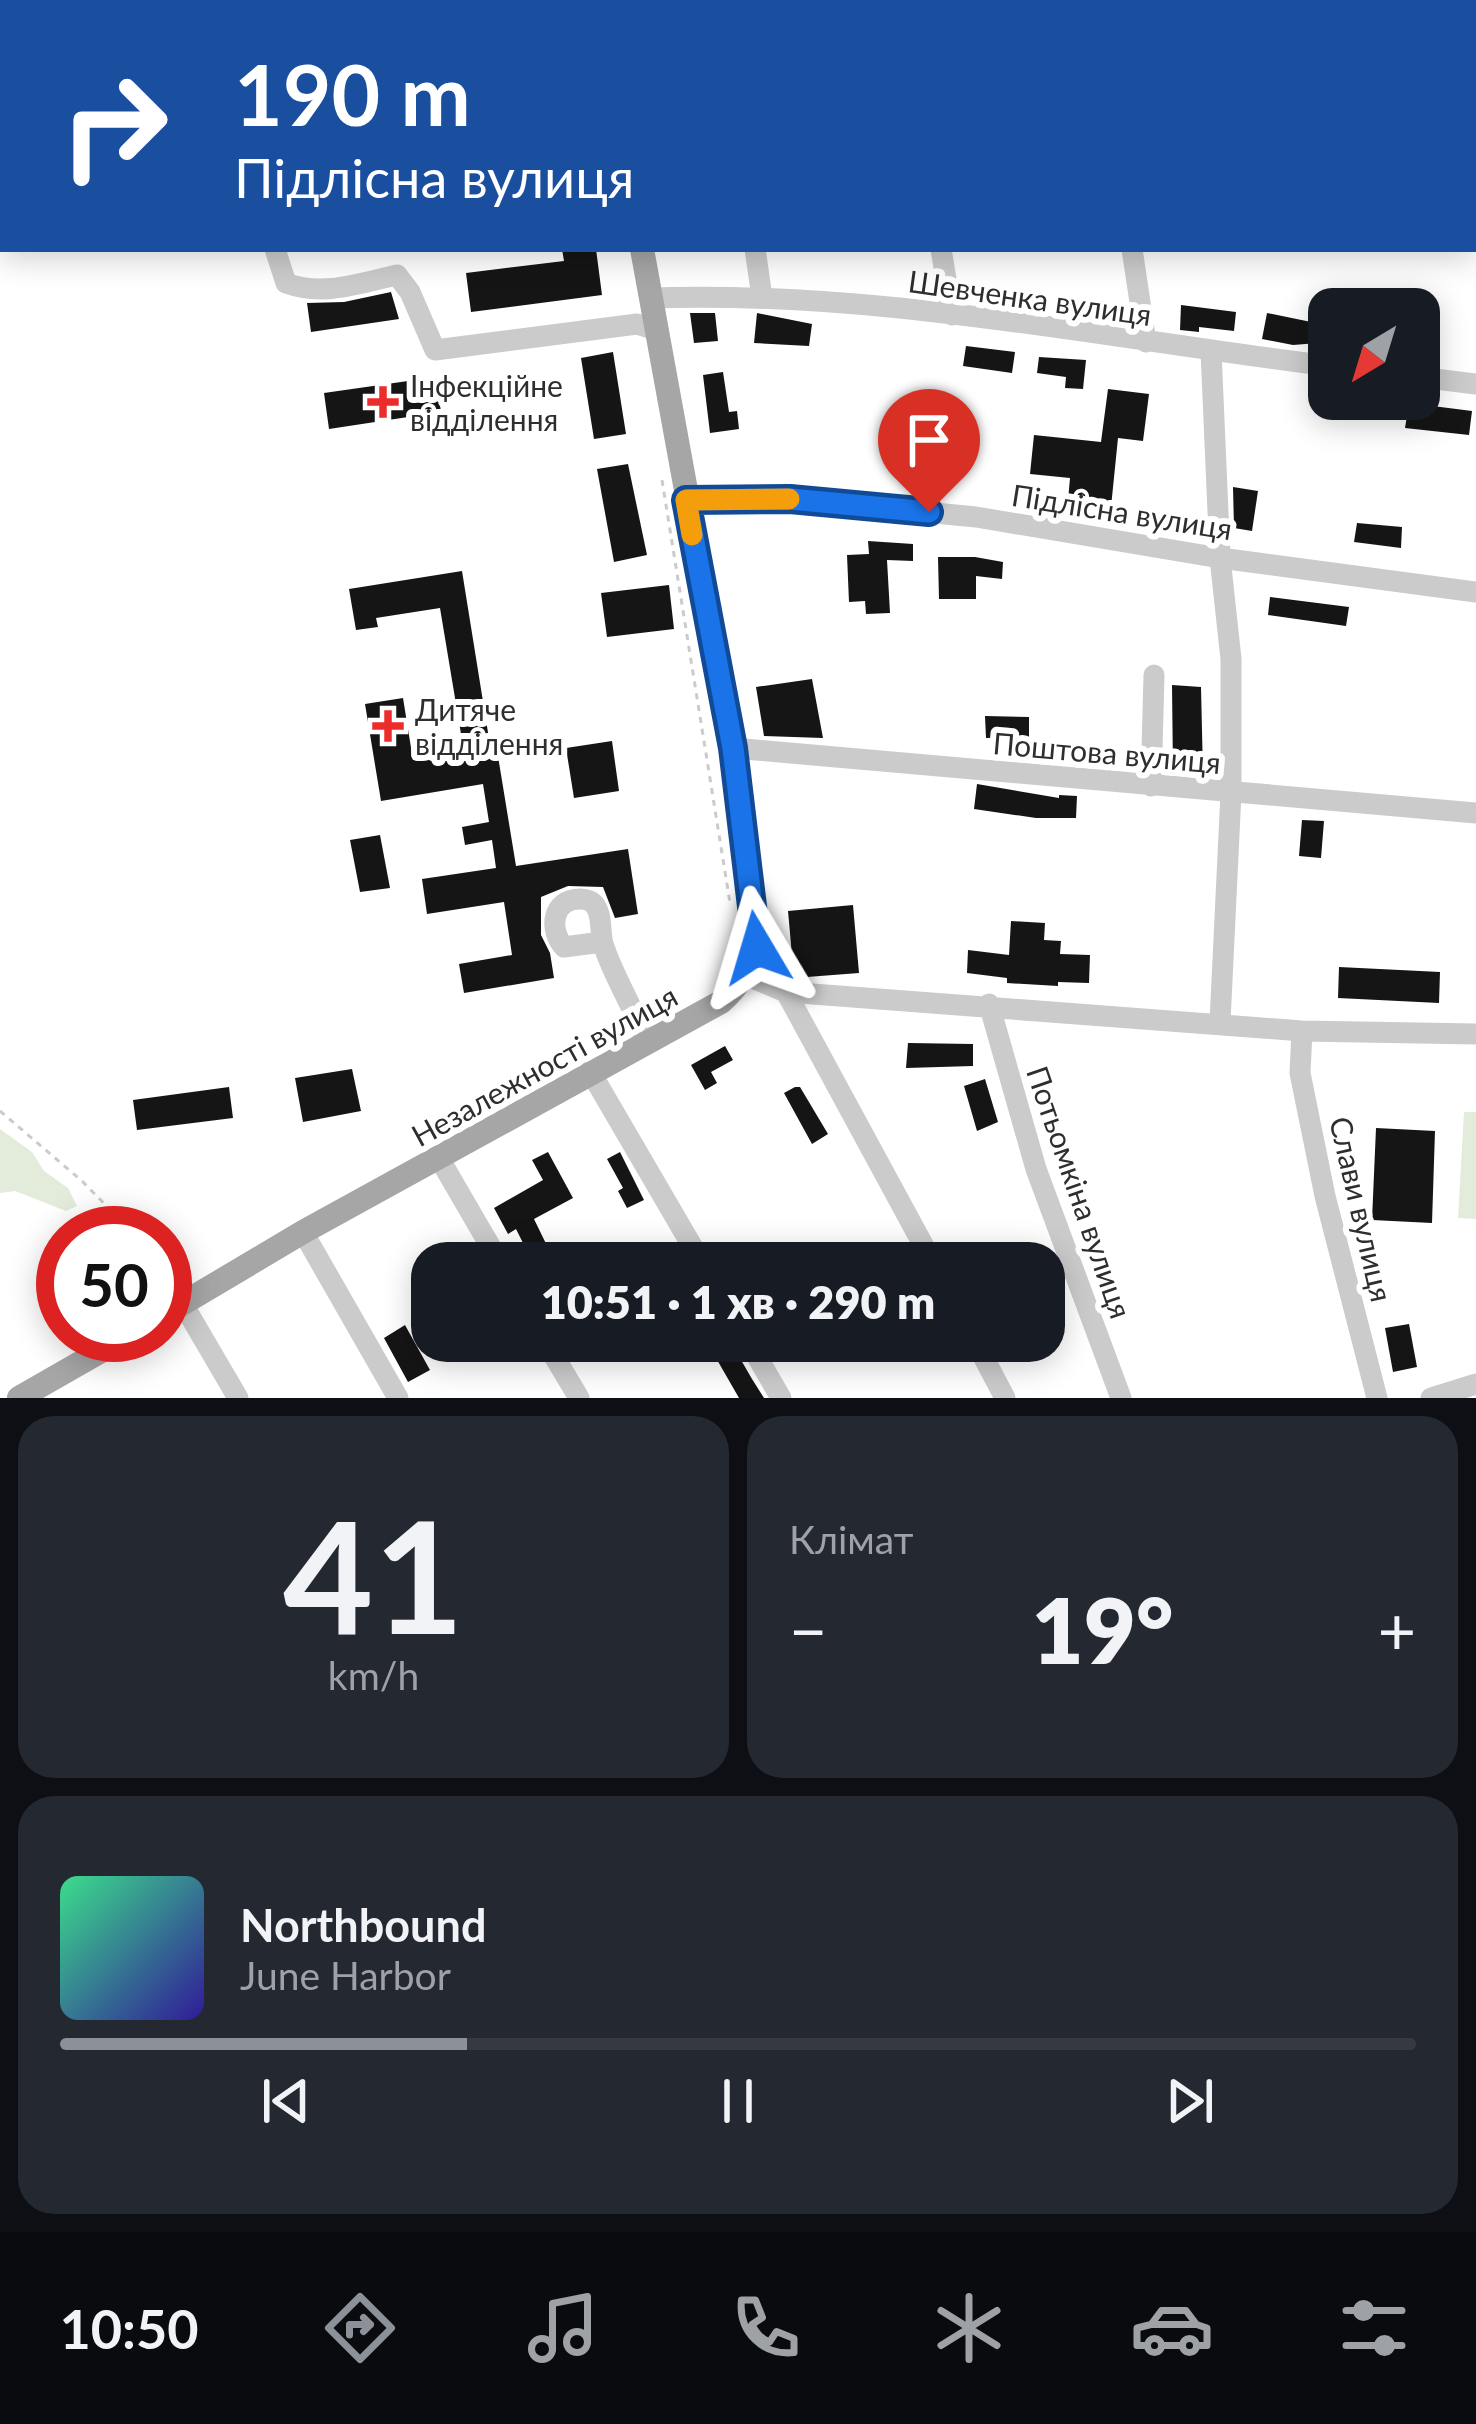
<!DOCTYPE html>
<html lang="uk">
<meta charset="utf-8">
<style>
body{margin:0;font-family:Lato,sans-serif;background:#242831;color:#f1f3f6;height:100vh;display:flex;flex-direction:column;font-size:45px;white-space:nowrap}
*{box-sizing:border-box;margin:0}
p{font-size:39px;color:#9ea1a6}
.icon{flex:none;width:66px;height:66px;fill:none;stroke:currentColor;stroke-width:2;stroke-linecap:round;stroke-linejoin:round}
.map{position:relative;height:1398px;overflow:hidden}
.drawer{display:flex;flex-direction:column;gap:18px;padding:18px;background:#0d0f14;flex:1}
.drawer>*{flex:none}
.guide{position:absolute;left:0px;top:0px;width:1476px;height:252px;box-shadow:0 6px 30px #0003;background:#1a4fa0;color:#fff;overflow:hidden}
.needle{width:78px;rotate:218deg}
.fabs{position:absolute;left:1308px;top:288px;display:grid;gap:24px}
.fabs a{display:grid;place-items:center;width:132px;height:132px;border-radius:24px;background:#171b24;box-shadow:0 6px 30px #0003;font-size:60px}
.speed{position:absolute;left:36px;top:1206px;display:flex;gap:24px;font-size:60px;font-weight:700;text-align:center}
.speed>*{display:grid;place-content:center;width:156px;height:156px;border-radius:50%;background:#171b24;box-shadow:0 6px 30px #0003;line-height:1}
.speed .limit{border:18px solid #d22;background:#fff;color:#111}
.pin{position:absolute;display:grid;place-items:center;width:102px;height:102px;color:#fff;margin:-123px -51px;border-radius:50% 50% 50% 0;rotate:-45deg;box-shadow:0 0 12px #0007}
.pin .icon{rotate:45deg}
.me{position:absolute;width:132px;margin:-66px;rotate:353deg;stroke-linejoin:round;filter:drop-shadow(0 0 9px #0008)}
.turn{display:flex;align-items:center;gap:42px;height:252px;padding:0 36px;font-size:54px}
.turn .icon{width:156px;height:156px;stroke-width:2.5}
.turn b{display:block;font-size:84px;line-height:102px}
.big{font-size:90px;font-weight:800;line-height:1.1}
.drawer .card{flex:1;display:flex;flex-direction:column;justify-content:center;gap:18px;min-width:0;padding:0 42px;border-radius:36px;background:#242831}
.drawer .dial{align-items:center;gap:0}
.dial b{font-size:156px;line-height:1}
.song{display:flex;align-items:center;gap:36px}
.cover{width:144px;height:144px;border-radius:18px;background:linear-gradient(135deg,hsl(150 70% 55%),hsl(250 70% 35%))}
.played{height:12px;border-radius:6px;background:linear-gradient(90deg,#8c9099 30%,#363941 30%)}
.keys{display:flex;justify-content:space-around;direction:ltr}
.heat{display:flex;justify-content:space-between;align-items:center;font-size:66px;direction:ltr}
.drawer .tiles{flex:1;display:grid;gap:18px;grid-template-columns:1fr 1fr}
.card:last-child{grid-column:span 2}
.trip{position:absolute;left:411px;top:1242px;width:654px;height:120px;border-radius:36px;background:#171b24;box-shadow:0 6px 30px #0003;font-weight:800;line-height:120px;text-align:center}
.menu{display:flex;height:192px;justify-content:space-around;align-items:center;background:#090b0e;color:#9ea1a6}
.menu .icon{width:84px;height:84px}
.menu .current{color:#8c9099}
.menu b{font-size:54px;color:#f1f3f6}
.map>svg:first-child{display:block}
.green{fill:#e3ecdb}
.building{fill:#151515}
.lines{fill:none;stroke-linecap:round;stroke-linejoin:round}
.path{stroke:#cbcbcb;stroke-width:3;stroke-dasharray:6 6;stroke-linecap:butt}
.minor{stroke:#cbcbcb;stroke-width:21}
.major{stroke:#a6a6a6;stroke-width:24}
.route-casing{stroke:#114b97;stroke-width:30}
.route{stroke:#1a73e8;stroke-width:21}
.slow{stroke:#f59e0b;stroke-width:21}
.poi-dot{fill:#ec2c2a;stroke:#fff;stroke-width:4.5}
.labels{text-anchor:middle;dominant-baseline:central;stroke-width:12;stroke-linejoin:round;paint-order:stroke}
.street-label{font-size:30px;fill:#2e2e2e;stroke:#fff}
.poi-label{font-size:30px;fill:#2e2e2e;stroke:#fff;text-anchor:start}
</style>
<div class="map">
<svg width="1476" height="1398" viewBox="0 0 1476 1398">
<rect width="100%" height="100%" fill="#fff"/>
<path class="green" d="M1464,1112H1476V1219L1458,1218Z
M0,1129L32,1152L44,1171L68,1188L77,1206L66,1211L15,1191L0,1193Z"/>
<path class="building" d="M562,249H596L602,295L471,312L466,273L564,261Z
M391,292L399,319L311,332L307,303L344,302Z
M1181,305L1236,312L1234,331L1199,327V332L1180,330Z
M690,313H715L718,341L694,343Z
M757,313L812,324L809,346L754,343Z
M1267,313L1316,323L1318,343L1293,345L1262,339Z
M966,346L1015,352L1012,373L963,366Z
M613,352L626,434L594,439L581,358Z
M1039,357L1086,360L1083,389L1065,388L1066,377L1037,373Z
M723,372L729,412L737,411L739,429L710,433L703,375Z
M436,377L441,412L329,429L324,393Z
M1108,389L1149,394L1143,441L1118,438L1110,517L1067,512L1070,478L1030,474L1034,435L1101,442Z
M1409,403L1472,411L1469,435L1405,428Z
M628,464L647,555L614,562L597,469Z
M1233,487L1258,491L1252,531L1234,528Z
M1357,523L1402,527L1401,548L1354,542Z
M868,541L913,544V561L887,560L890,613L866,614L865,601L849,602L847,555L869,554Z
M938,557H975L1003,562L1002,579L976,576V599H939Z
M462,571L490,745L496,744L516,866L628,849L638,914L615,918L603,887L568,886L541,897V935L550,953L554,978L464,993L459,964L512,955L504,902L427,914L422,879L496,868L492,840L465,845L462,827L489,822L483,784L381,801L365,704L403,698L413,760L464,752L440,608L376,618L378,627L356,630L349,589Z
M669,585L674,629L607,637L601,593Z
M1270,597L1349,607L1346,626L1268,615Z
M812,679L823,738L764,736L756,687Z
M1172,685L1201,687L1203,774L1173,771Z
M985,716L1029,717V737L986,738Z
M612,741L619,791L574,798L566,748Z
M977,784L1059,798V795L1077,796L1076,818H1036L974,809Z
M1302,820L1324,821L1321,858L1299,856Z
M380,835L390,888L360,892L350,840Z
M853,905L859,973L794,978L788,911Z
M1011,921L1045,923L1044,940L1061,941L1060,954L1090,955L1089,983L1058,982V986L1007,983V978L967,973L968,950L1009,955Z
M1339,967L1440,972L1439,1003L1338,998Z
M908,1043L973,1044V1066L906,1068Z
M725,1046L733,1060L711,1072L717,1083L705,1090L691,1065Z
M352,1069L361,1111L303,1122L295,1078Z
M985,1079L998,1122L977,1131L964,1086Z
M229,1087L233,1118L137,1130L133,1100Z
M795,1087H800L828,1134L812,1144L784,1093Z
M1376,1128L1435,1131L1432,1223L1372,1220Z
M548,1152L573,1198L534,1219L552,1256L533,1263L516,1229L508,1234L494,1208L543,1180L532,1160Z
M620,1152L644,1200L627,1208L618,1191L623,1188L607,1159Z
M1409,1324L1417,1367L1393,1372L1385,1328Z
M405,1325L430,1370L408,1382L384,1338Z
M730,1341L752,1379L764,1398H739L712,1351Z"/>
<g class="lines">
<path class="path" d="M557,0L558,3
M662,480L730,903
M0,1111L82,1181L133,1233
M165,1271L174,1286"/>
<path class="minor" d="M714,0V3
M901,0V3
M1098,0L1099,3
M1473,181H1476
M275,249L286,283C323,297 360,283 397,275L410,292L435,350L637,324L656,330
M755,249L762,297
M941,249L952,315
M1132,249L1146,342
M650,298C878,290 1104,338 1329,366
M1211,351L1220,558L1231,659V793L1220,1022
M1419,377L1476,384
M685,499H790L976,517L1220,558L1476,592
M733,748L1476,813
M1151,786L1154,675
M602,942L564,947C549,931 551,899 580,899C586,899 593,901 596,907C602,916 600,933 603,944C614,978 634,1008 646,1041
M745,975L786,992L1302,1031L1476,1034
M786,992L933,1263
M989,1004L1036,1169L1121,1398
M1302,1031L1300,1073L1325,1196L1377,1398
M590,1071L702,1263
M439,1158L500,1263
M303,1232L398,1398
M183,1304L238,1398
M545,1341L579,1398
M748,1341L781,1398
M975,1341L1005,1398
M1431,1398L1476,1384"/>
<path class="major" d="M601,0V3
M165,1314L303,1232L721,1002C739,986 748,970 757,948L733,748L642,249
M19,1398L129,1335"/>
</g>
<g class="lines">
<g class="route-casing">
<path id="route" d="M757,948L733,748L686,500L790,499L929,512"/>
</g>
<use href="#route" class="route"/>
<path class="slow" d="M692,535L686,500L789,499"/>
</g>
<g class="poi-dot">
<path d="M377 384h12v12h12v12h-12v12h-12v-12h-12v-12h12z"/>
<path d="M382 708h12v12h12v12h-12v12h-12v-12h-12v-12h12z"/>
</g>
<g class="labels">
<g class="street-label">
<text transform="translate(1030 297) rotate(8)">Шевченка вулиця</text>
<text transform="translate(1122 511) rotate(9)">Підлісна вулиця</text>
<text transform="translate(1107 752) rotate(5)">Поштова вулиця</text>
<text transform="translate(544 1065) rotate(-29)">Незалежності вулиця</text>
<text transform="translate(1080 1192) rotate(71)">Потьомкіна вулиця</text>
<text transform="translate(1362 1209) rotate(77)">Слави вулиця</text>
</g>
<g class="poi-label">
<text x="410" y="385">Інфекційне<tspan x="410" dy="34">відділення</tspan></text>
<text x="415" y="709">Дитяче<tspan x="415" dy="34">відділення</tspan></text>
</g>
</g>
</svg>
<div class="fabs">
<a><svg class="needle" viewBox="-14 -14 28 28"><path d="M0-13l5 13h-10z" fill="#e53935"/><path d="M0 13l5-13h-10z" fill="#9ea1a6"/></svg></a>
</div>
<div class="speed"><div class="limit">50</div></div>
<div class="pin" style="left:929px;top:512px;background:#d93025"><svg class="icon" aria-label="arrive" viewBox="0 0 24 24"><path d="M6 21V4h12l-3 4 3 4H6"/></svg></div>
<svg class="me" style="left:757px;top:948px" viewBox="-20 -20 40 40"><path d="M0-17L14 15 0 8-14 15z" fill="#1a73e8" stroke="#fff" stroke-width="4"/></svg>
<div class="trip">10:51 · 1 хв · 290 m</div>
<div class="guide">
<div class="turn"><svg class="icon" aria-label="right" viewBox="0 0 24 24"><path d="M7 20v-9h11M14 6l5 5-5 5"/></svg><div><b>190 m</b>Підлісна вулиця</div></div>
</div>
</div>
<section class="drawer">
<div class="tiles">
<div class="card dial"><b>41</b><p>km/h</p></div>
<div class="card"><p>Клімат</p>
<div class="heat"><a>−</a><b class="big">19°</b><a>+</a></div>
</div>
<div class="card">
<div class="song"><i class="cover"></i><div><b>Northbound</b><p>June Harbor</p></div></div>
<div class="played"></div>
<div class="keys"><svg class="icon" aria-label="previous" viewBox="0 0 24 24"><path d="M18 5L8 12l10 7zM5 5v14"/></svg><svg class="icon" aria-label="pause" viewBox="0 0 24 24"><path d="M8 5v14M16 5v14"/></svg><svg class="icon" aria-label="next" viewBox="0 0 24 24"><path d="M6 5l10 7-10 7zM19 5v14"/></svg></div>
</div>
</div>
</section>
<nav class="menu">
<b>10:50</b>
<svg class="icon current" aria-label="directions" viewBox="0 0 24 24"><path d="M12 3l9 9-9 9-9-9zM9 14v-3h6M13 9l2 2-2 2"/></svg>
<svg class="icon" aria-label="music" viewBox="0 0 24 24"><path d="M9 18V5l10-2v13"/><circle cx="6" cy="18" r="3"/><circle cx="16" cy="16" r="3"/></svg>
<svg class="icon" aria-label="phone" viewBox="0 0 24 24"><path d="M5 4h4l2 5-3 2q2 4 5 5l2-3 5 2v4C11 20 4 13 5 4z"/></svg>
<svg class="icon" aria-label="climate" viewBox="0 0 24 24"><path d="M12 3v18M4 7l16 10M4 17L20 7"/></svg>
<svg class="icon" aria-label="car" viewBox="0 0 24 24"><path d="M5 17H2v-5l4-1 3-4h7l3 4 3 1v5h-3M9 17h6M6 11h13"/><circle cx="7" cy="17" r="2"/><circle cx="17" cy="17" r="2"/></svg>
<svg class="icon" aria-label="filters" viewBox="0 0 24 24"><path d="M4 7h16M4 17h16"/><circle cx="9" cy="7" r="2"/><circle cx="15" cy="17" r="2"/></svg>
</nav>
